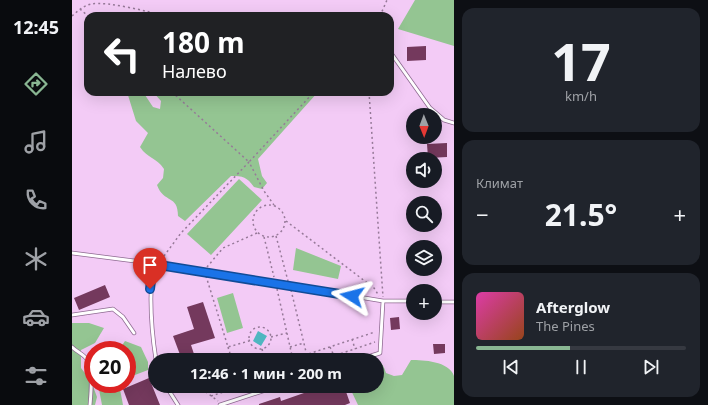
<!DOCTYPE html>
<html lang="ru">
<meta charset="utf-8">
<style>
body{margin:0;font-family:"Noto Sans",sans-serif;background:#20242c;color:#f1f3f6;height:100vh;display:flex;flex-direction:column;font-size:15px;white-space:nowrap}
*{box-sizing:border-box;margin:0}
p{font-size:13px;color:#9ea1a6}
.icon{flex:none;width:22px;height:22px;fill:none;stroke:currentColor;stroke-width:2;stroke-linecap:round;stroke-linejoin:round}
.map{position:relative;flex:1;overflow:hidden}
.sheet{display:flex;flex-direction:column;gap:8px;padding:8px;background:#0d0f14;width:254px}
.sheet>*{flex:none}
.hud{position:absolute;left:12px;top:12px;width:310px;height:84px;border-radius:12px;box-shadow:0 4px 16px #0002;background:#202124;color:#fff;overflow:hidden}
.needle{width:26px;rotate:179deg}
.fabs{position:absolute;left:334px;top:108px;display:grid;gap:8px}
.fabs a{display:grid;place-items:center;width:36px;height:36px;border-radius:50%;background:#171b24;box-shadow:0 4px 16px #0002;font-size:20px}
.speed{position:absolute;left:12px;top:341px;display:flex;gap:8px;font-size:20px;font-weight:700;text-align:center}
.speed>*{display:grid;place-content:center;width:52px;height:52px;border-radius:50%;background:#171b24;box-shadow:0 4px 16px #0002;line-height:1}
.speed .limit{border:6px solid #d22;background:#fff;color:#111}
.pin{position:absolute;display:grid;place-items:center;width:34px;height:34px;color:#fff;margin:-41px -17px;border-radius:50% 50% 50% 0;rotate:-45deg;box-shadow:0 0 4px #0007}
.pin .icon{rotate:45deg}
.me{position:absolute;width:44px;margin:-22px;rotate:279deg;stroke-linejoin:round;filter:drop-shadow(0 0 3px #0008)}
.turn{display:flex;align-items:center;gap:14px;height:84px;padding:0 12px;font-size:18px}
.turn .icon{width:52px;height:52px;stroke-width:2.5}
.turn b{display:block;font-size:28px;line-height:34px}
.big{font-size:30px;font-weight:700;line-height:1.1}
.sheet .card{flex:1;display:flex;flex-direction:column;justify-content:center;gap:6px;min-width:0;padding:0 14px;border-radius:12px;background:#20242c}
.sheet .dial{align-items:center;gap:0}
.dial b{font-size:52px;line-height:1}
.song{display:flex;align-items:center;gap:12px}
.cover{width:48px;height:48px;border-radius:6px;background:linear-gradient(135deg,hsl(320 70% 55%),hsl(20 70% 35%))}
.played{height:4px;border-radius:2px;background:linear-gradient(90deg,#89b692 45%,#363941 45%)}
.keys{display:flex;justify-content:space-around;direction:ltr}
.heat{display:flex;justify-content:space-between;align-items:center;font-size:22px;direction:ltr}
.trip{position:absolute;left:76px;top:353px;width:236px;height:40px;border-radius:20px;background:#171b24;box-shadow:0 4px 16px #0002;font-weight:700;line-height:40px;text-align:center}
main{display:flex;flex:1;min-height:0}
.tab-bar{display:flex;flex-direction:column;width:72px;justify-content:space-around;align-items:center;background:#090b0e;color:#9ea1a6}
.tab-bar .icon{width:28px;height:28px}
.tab-bar .active{color:#89b692}
.tab-bar b{font-size:18px;color:#f1f3f6}
.map>svg:first-child{display:block}
.green{fill:#94c592}
.water{fill:#4fb6c0}
.building{fill:#74395d}
.lines{fill:none;stroke-linecap:round;stroke-linejoin:round}
.service-casing{stroke:#8e6a91;stroke-width:4.5}
.path{stroke:#967998;stroke-width:1.5;stroke-dasharray:2 3;stroke-linecap:butt}
.service{stroke:#fff;stroke-width:3}
.route-casing{stroke:#114b97;stroke-width:10}
.route{stroke:#1a73e8;stroke-width:7}
</style>
<main>
<nav class="tab-bar">
<b>12:45</b>
<svg class="icon active" aria-label="directions" viewBox="0 0 24 24"><path d="M12 3l9 9-9 9-9-9zM9 14v-3h6M13 9l2 2-2 2"/></svg>
<svg class="icon" aria-label="music" viewBox="0 0 24 24"><path d="M9 18V5l10-2v13"/><circle cx="6" cy="18" r="3"/><circle cx="16" cy="16" r="3"/></svg>
<svg class="icon" aria-label="phone" viewBox="0 0 24 24"><path d="M5 4h4l2 5-3 2q2 4 5 5l2-3 5 2v4C11 20 4 13 5 4z"/></svg>
<svg class="icon" aria-label="climate" viewBox="0 0 24 24"><path d="M12 3v18M4 7l16 10M4 17L20 7"/></svg>
<svg class="icon" aria-label="car" viewBox="0 0 24 24"><path d="M5 17H2v-5l4-1 3-4h7l3 4 3 1v5h-3M9 17h6M6 11h13"/><circle cx="7" cy="17" r="2"/><circle cx="17" cy="17" r="2"/></svg>
<svg class="icon" aria-label="filters" viewBox="0 0 24 24"><path d="M4 7h16M4 17h16"/><circle cx="9" cy="7" r="2"/><circle cx="15" cy="17" r="2"/></svg>
</nav>
<div class="map">
<svg width="382" height="405" viewBox="0 0 382 405">
<rect width="100%" height="100%" fill="#f3cbf6"/>
<path class="green" d="M343,0H382V46L326,29Z
M55,92H71L81,107L88,109L89,101L81,92H246L186,159L190,176L195,183L190,189L182,187C175,177 171,176 159,176L113,221L106,216C106,194 92,204 85,185L91,178L92,169C84,157 76,159 68,147L76,133L64,121Z
M167,179L190,200L139,255L115,234Z
M224,248L269,266L266,279L221,270Z
M161,293L171,328L155,333L145,298Z
M0,323H17L32,328L23,343L9,350V368L19,381L25,397L23,405H0Z
M53,341L69,347L76,362V370L55,378V350H47Z
M297,358C307,359 311,363 314,373L322,376L330,375L339,360C351,360 377,361 382,376C382,381 382,399 382,405H286L277,386H305V360H292Z
M26,384H47L51,405H30Z"/>
<path class="water" d="M186,331L195,336L189,346L181,341Z"/>
<path class="building" d="M354,46V60L335,61V47Z
M375,143V157L356,158L355,144Z
M33,285L38,297L7,310L2,298Z
M131,302L143,338L119,345L124,360H110L101,336L122,329L115,307Z
M327,317L328,329L319,330L318,318Z
M361,344H373V353L362,354Z
M77,378L88,405H57L51,389Z
M252,386H272L278,403L273,405H187V404L208,397L209,401Z"/>
<g class="lines">
<g class="service-casing">
<path id="service" d="M319,53L358,108L372,120L382,123
M0,253L86,264L311,301H341
M81,264C77,296 79,328 84,360
M363,302H382
M0,315L41,309L51,317L62,333
M0,347C4,351 9,353 13,357C22,366 19,393 18,405
M286,360L308,353L311,301
M94,386L106,405
M148,405L206,386"/>
</g>
<path class="path" d="M8,9L16,16
M0,16C6,11 11,6 19,4C37,1 76,12 95,16
M308,16L315,0
M100,92L177,162L242,92
M297,92L311,297
M181 221a16 16 0 1 1 32 0a16 16 0 1 1-32 0Z
M214,221L302,288L307,296
M204,236L216,281
M192,237L202,277
M89,260L109,233L177,162L192,191L202,205
M135,267L151,248L185,233
M134,276L156,347L177,341
M205,289L221,360
M219,290L236,360
M177 338a11 11 0 1 1 22 0a11 11 0 1 1-22 0Z
M199,337L215,333
M280,339L283,349
M156,347L160,360
M218,347L232,343
M258,347L262,356
M190,349L193,360
M218,360L303,332
M250,360L303,342
M140,386L130,389L146,401
M139,396L170,386"/>
<use href="#service" class="service"/>
</g>
<g class="lines">
<g class="route-casing">
<path id="route" d="M78,289L81,264L280,296"/>
</g>
<use href="#route" class="route"/>
</g>
</svg>
<div class="fabs">
<a><svg class="needle" viewBox="-14 -14 28 28"><path d="M0-13l5 13h-10z" fill="#e53935"/><path d="M0 13l5-13h-10z" fill="#9ea1a6"/></svg></a>
<a><svg class="icon" aria-label="sound" viewBox="0 0 24 24"><path d="M4 9h4l5-4v14l-5-4H4zM17 9q2 3 0 6"/></svg></a>
<a><svg class="icon" aria-label="search" viewBox="0 0 24 24"><circle cx="10" cy="10" r="6"/><path d="M15 15l6 6"/></svg></a>
<a><svg class="icon" aria-label="layers" viewBox="0 0 24 24"><path d="M12 4l9 5-9 5-9-5zM3 14l9 5 9-5"/></svg></a>
<a>+</a>
</div>
<div class="speed"><div class="limit">20</div></div>
<div class="pin" style="left:78px;top:289px;background:#d93025"><svg class="icon" aria-label="arrive" viewBox="0 0 24 24"><path d="M6 21V4h12l-3 4 3 4H6"/></svg></div>
<svg class="me" style="left:280px;top:296px" viewBox="-20 -20 40 40"><path d="M0-17L14 15 0 8-14 15z" fill="#1a73e8" stroke="#fff" stroke-width="4"/></svg>
<div class="trip">12:46 · 1 мин · 200 m</div>
<div class="hud">
<div class="turn"><svg class="icon" aria-label="left" viewBox="0 0 24 24"><path d="M17 20v-9H6M10 6l-5 5 5 5"/></svg><div><b>180 m</b>Налево</div></div>
</div>
</div>
<section class="sheet">
<div class="card dial"><b>17</b><p>km/h</p></div>
<div class="card"><p>Климат</p>
<div class="heat"><a>−</a><b class="big">21.5°</b><a>+</a></div>
</div>
<div class="card">
<div class="song"><i class="cover"></i><div><b>Afterglow</b><p>The Pines</p></div></div>
<div class="played"></div>
<div class="keys"><svg class="icon" aria-label="previous" viewBox="0 0 24 24"><path d="M18 5L8 12l10 7zM5 5v14"/></svg><svg class="icon" aria-label="pause" viewBox="0 0 24 24"><path d="M8 5v14M16 5v14"/></svg><svg class="icon" aria-label="next" viewBox="0 0 24 24"><path d="M6 5l10 7-10 7zM19 5v14"/></svg></div>
</div>
</section>
</main>
